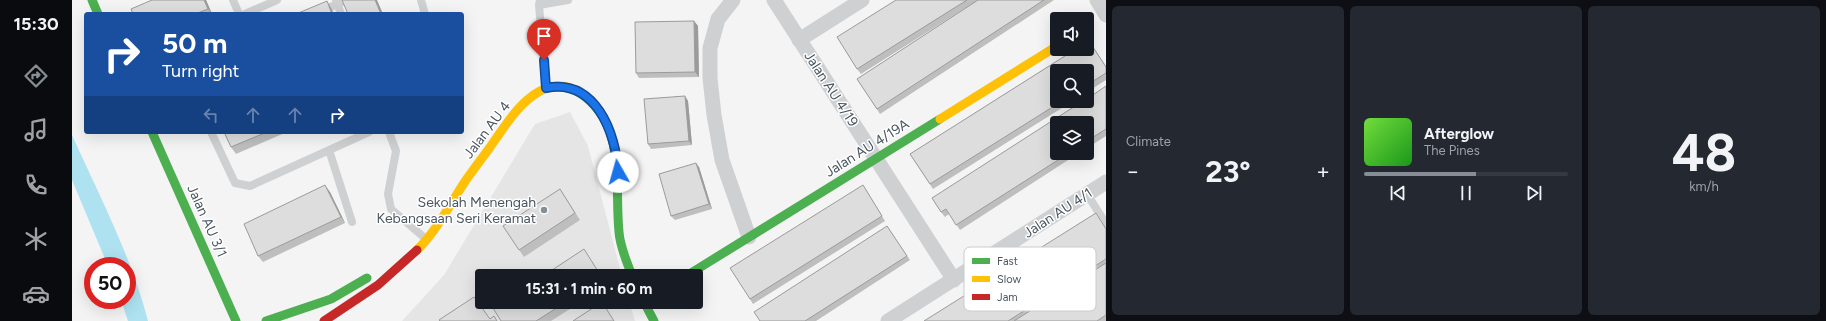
<!DOCTYPE html>
<meta charset="utf-8">
<style>
body{margin:0;font-family:Figtree,sans-serif;background:#242831;color:#f1f3f6;height:100vh;display:flex;flex-direction:column;font-size:15px;white-space:nowrap}
*{box-sizing:border-box;margin:0}
p{font-size:13px;color:#9ea1a6}
.icon{flex:none;width:22px;height:22px;fill:none;stroke:currentColor;stroke-width:2;stroke-linecap:round;stroke-linejoin:round}
.map{position:relative;flex:1;overflow:hidden}
.drawer{display:flex;flex-direction:column;gap:6px;padding:6px;background:#0d0f14;width:720px}
.drawer>*{flex:none}
.banner{position:absolute;left:12px;top:12px;width:380px;height:122px;border-radius:4px;box-shadow:0 4px 16px #0002;background:#1a4fa0;color:#fff;overflow:hidden}
.controls{position:absolute;left:978px;top:12px;display:grid;gap:8px}
.controls a{display:grid;place-items:center;width:44px;height:44px;border-radius:4px;background:#171b24;box-shadow:0 4px 16px #0002;font-size:20px}
.speed{position:absolute;left:12px;top:257px;display:flex;gap:8px;font-size:20px;font-weight:700;text-align:center}
.speed>*{display:grid;place-content:center;width:52px;height:52px;border-radius:50%;background:#171b24;box-shadow:0 4px 16px #0002;line-height:1}
.speed .limit{border:6px solid #d22;background:#fff;color:#111}
.pin{position:absolute;display:grid;place-items:center;width:34px;height:34px;color:#fff;margin:-41px -17px;border-radius:50% 50% 50% 0;rotate:-45deg;box-shadow:0 0 4px #0007}
.pin .icon{rotate:45deg}
.me{position:absolute;width:44px;margin:-22px;rotate:353deg;stroke-linejoin:round;filter:drop-shadow(0 0 3px #0008)}
.turn{display:flex;align-items:center;gap:14px;height:84px;padding:0 12px;font-size:18px}
.turn .icon{width:52px;height:52px;stroke-width:2.5}
.turn b{display:block;font-size:28px;line-height:34px}
.lanes{display:flex;align-items:center;height:38px;padding:0 12px;background:#0003;justify-content:center;gap:20px;direction:ltr}
.lanes .off{opacity:.35}
.big{font-size:30px;font-weight:700;line-height:1.1}
.drawer .tile{flex:1;display:flex;flex-direction:column;justify-content:center;gap:6px;min-width:0;padding:0 14px;border-radius:6px;background:#242831}
.drawer .dial{align-items:center;gap:0}
.dial b{font-size:52px;line-height:1}
.song{display:flex;align-items:center;gap:12px}
.cover{width:48px;height:48px;border-radius:6px;background:linear-gradient(135deg,hsl(100 70% 55%),hsl(120 70% 35%))}
.played{height:4px;border-radius:2px;background:linear-gradient(90deg,#868d94 55%,#363941 55%)}
.keys{display:flex;justify-content:space-around;direction:ltr}
.heat{display:flex;justify-content:space-between;align-items:center;font-size:22px;direction:ltr}
.drawer .tiles{flex:1;display:grid;gap:6px;grid-template-columns:repeat(3,1fr)}
.trip{position:absolute;left:403px;top:269px;width:228px;height:40px;border-radius:4px;background:#171b24;box-shadow:0 4px 16px #0002;font-weight:700;line-height:40px;text-align:center}
main{display:flex;flex:1;min-height:0}
.tab-bar{display:flex;flex-direction:column;width:72px;justify-content:space-around;align-items:center;background:#090b0e;color:#9ea1a6}
.tab-bar .icon{width:28px;height:28px}
.tab-bar .selected{color:#868d94}
.tab-bar b{font-size:18px;color:#f1f3f6}
.map>svg:first-child{display:block}
.education{fill:#e6e5e6}
.water{fill:#aee2f0}
.lines{fill:none;stroke-linecap:round;stroke-linejoin:round}
.lane{stroke:#ced0d2;stroke-width:8}
.street{stroke:#ced0d2;stroke-width:15}
.fast{stroke:#4caf50;stroke-width:9}
.slow{stroke:#ffc107;stroke-width:9}
.jam{stroke:#c62828;stroke-width:9}
.wall{fill:#bebebf}
.shaded-wall{fill:#9b9b9b}
.building{fill:#ddddde;stroke:#9b9b9b}
.route-casing{stroke:#114b97;stroke-width:10}
.route{stroke:#1a73e8;stroke-width:7}
.poi-dot{fill:#868d94;stroke:#fff;stroke-width:1.5}
.labels{text-anchor:middle;dominant-baseline:central;stroke-width:3;stroke-linejoin:round;paint-order:stroke}
.street-label{font-size:14px;fill:#4a5661;stroke:#fff}
.poi-label{font-size:14px;fill:#4a5661;stroke:#fff;text-anchor:end}
.key{fill:#fff;stroke:#c9ccd0;stroke-width:1}
.key-label{font-size:11px;fill:#4a5661}
</style>
<main>
<nav class="tab-bar">
<b>15:30</b>
<svg class="icon selected" aria-label="directions" viewBox="0 0 24 24"><path d="M12 3l9 9-9 9-9-9zM9 14v-3h6M13 9l2 2-2 2"/></svg>
<svg class="icon" aria-label="music" viewBox="0 0 24 24"><path d="M9 18V5l10-2v13"/><circle cx="6" cy="18" r="3"/><circle cx="16" cy="16" r="3"/></svg>
<svg class="icon" aria-label="phone" viewBox="0 0 24 24"><path d="M5 4h4l2 5-3 2q2 4 5 5l2-3 5 2v4C11 20 4 13 5 4z"/></svg>
<svg class="icon" aria-label="climate" viewBox="0 0 24 24"><path d="M12 3v18M4 7l16 10M4 17L20 7"/></svg>
<svg class="icon" aria-label="car" viewBox="0 0 24 24"><path d="M5 17H2v-5l4-1 3-4h7l3 4 3 1v5h-3M9 17h6M6 11h13"/><circle cx="7" cy="17" r="2"/><circle cx="17" cy="17" r="2"/></svg>
</nav>
<div class="map">
<svg width="1034" height="321" viewBox="0 0 1034 321">
<rect width="100%" height="100%" fill="#f4f4f4"/>
<path class="education" d="M498,112L516,146L550,276H410V302H557L563,321H330L372,275L463,124Z"/>
<path class="water" d="M0,135C27,195 60,258 76,321H56L49,300H55V266H36L0,180Z"/>
<g class="lines">
<path class="lane" d="M161,0L167,14
M264,0L269,14
M349,0L353,14
M468,0L467,5L474,88
M467,5L496,0
M173,14L205,0
M242,14L275,0
M139,132L163,183L178,186L297,132
M317,132L324,151L316,194L319,209L354,239
M257,150L280,222
M1015,194L1034,224"/>
<path class="street" d="M661,0L646,19L638,48V78L642,115L650,160L677,237
M702,0L882,280
M1025,0L1034,15
M727,40L790,0
M816,321L1034,182"/>
<path class="fast" d="M20,0L26,14
M503,90C556,120 542,182 547,232C548,247 555,262 560,276
M80,132L164,321
M619,273L868,119
M572,302L582,321
M194,321L259,299L295,278"/>
<path class="slow" d="M868,119L985,46
M345,250C365,230 377,206 392,183C402,168 413,155 423,140C435,123 448,102 468,91C480,85 491,84 503,90"/>
<path class="jam" d="M252,321L306,285L345,250"/>
</g>
<path class="wall" d="M80,0H134L140,14H61Z
M824,0H906L789,74L785,69Z
M906,0H982L808,114L785,79Z
M622,21L626,26L627,77L567,78L564,73Z
M1017,41L1034,66V80L1015,92V71H985V101H1001L861,189L838,154L1004,49H1015V42Z
M1034,86V136L1015,148V123L985,153H1007L888,230L877,214L873,217L869,212Z
M613,96L616,101L620,145L579,149L576,144Z
M152,132H215L164,154L159,147Z
M627,167L640,209L603,220L599,216Z
M488,189L508,220L452,257L431,226Z
M794,190L813,221L681,304L678,299Z
M258,192L273,223L191,262L186,256Z
M815,226L838,260L744,321H688Z
M1034,228V321H852Z
M430,302H509L479,321H429Z"/>
<path class="shaded-wall" d="M132,0H134L140,14L136,9Z
M303,0H305L311,14H309Z
M255,1L259,8L262,14H260Z
M622,21L626,26L627,77L623,72Z
M613,96L616,101L620,145L617,141Z
M624,163L627,167L640,209L637,204Z
M253,185L258,192L273,223L269,217Z"/>
<path class="building" d="M80,0H132L136,9L123,14H61L59,9Z
M270,0H303L309,14H276Z
M824,0H895L785,69L765,37Z
M906,0H972L805,109L785,79Z
M255,1L260,14H224Z
M622,21L623,72L564,73L563,22Z
M1017,41L1034,67V73L1015,85V71H985V101H990L858,184L838,154L1004,49H1015V42Z
M1034,86V129L1015,141V123H985V153H997L884,225L874,209L869,212L860,198L1011,101H1015V99Z
M613,96L617,141L576,144L572,99Z
M152,132H195L159,147Z
M624,163L637,204L599,216L587,174Z
M253,185L269,217L186,256L172,224Z
M791,185L810,216L678,299L658,268Z
M488,189L503,213L447,250L431,226Z
M1024,213L1034,229V259L936,321H852Z
M815,226L835,256L733,321H688L682,312Z
M512,249L529,276H471Z
M1034,263V315L1025,321H942Z
M402,297L418,319L422,316L425,321H368L367,320Z
M430,302H494L464,321H429L421,308Z
M530,302L542,321H501Z"/>
<g class="lines">
<g class="route-casing">
<path id="route" d="M472,60L474,88C523,78 544,132 546,172"/>
</g>
<use href="#route" class="route"/>
</g>
<circle class="poi-dot" cx="472" cy="210" r="4"/>
<g class="labels">
<g class="street-label">
<text transform="translate(759 89) rotate(57)">Jalan AU 4/19</text>
<text transform="translate(415 130) rotate(-53)">Jalan AU 4</text>
<text transform="translate(795 148) rotate(-32)">Jalan AU 4/19A</text>
<text transform="translate(986 213) rotate(-33)">Jalan AU 4/1</text>
<text transform="translate(135 221) rotate(66)">Jalan AU 3/1</text>
</g>
<g class="poi-label">
<text x="464" y="202">Sekolah Menengah<tspan x="464" dy="16">Kebangsaan Seri Keramat</tspan></text>
</g>
</g>
<rect x="892" y="247" width="132" height="64" rx="6" class="key"/>
<rect x="900" y="258" width="18" height="6" fill="#4caf50"/>
<rect x="900" y="276" width="18" height="6" fill="#ffc107"/>
<rect x="900" y="294" width="18" height="6" fill="#c62828"/>
<g class="key-label">
<text x="925" y="265">Fast</text>
<text x="925" y="283">Slow</text>
<text x="925" y="301">Jam</text>
</g>
</svg>
<div class="controls">
<a><svg class="icon" aria-label="sound" viewBox="0 0 24 24"><path d="M4 9h4l5-4v14l-5-4H4zM17 9q2 3 0 6"/></svg></a>
<a><svg class="icon" aria-label="search" viewBox="0 0 24 24"><circle cx="10" cy="10" r="6"/><path d="M15 15l6 6"/></svg></a>
<a><svg class="icon" aria-label="layers" viewBox="0 0 24 24"><path d="M12 4l9 5-9 5-9-5zM3 14l9 5 9-5"/></svg></a>
</div>
<div class="speed"><div class="limit">50</div></div>
<div class="pin" style="left:472px;top:60px;background:#d93025"><svg class="icon" aria-label="arrive" viewBox="0 0 24 24"><path d="M6 21V4h12l-3 4 3 4H6"/></svg></div>
<svg class="me" style="left:546px;top:172px" viewBox="-20 -20 40 40"><circle r="19" fill="#fff"/><path d="M0-13L10 11 0 6-10 11z" fill="#1a73e8"/></svg>
<div class="trip">15:31 · 1 min · 60 m</div>
<div class="banner">
<div class="turn"><svg class="icon" aria-label="right" viewBox="0 0 24 24"><path d="M7 20v-9h11M14 6l5 5-5 5"/></svg><div><b>50 m</b>Turn right</div></div>
<div class="lanes"><svg class="icon off" aria-label="left" viewBox="0 0 24 24"><path d="M17 20v-9H6M10 6l-5 5 5 5"/></svg><svg class="icon off" aria-label="ahead" viewBox="0 0 24 24"><path d="M12 20V5M6 11l6-6 6 6"/></svg><svg class="icon off" aria-label="ahead" viewBox="0 0 24 24"><path d="M12 20V5M6 11l6-6 6 6"/></svg><svg class="icon" aria-label="right" viewBox="0 0 24 24"><path d="M7 20v-9h11M14 6l5 5-5 5"/></svg></div>
</div>
</div>
<section class="drawer">
<div class="tiles">
<div class="tile"><p>Climate</p>
<div class="heat"><a>−</a><b class="big">23°</b><a>+</a></div>
</div>
<div class="tile">
<div class="song"><i class="cover"></i><div><b>Afterglow</b><p>The Pines</p></div></div>
<div class="played"></div>
<div class="keys"><svg class="icon" aria-label="previous" viewBox="0 0 24 24"><path d="M18 5L8 12l10 7zM5 5v14"/></svg><svg class="icon" aria-label="pause" viewBox="0 0 24 24"><path d="M8 5v14M16 5v14"/></svg><svg class="icon" aria-label="next" viewBox="0 0 24 24"><path d="M6 5l10 7-10 7zM19 5v14"/></svg></div>
</div>
<div class="tile dial"><b>48</b><p>km/h</p></div>
</div>
</section>
</main>
